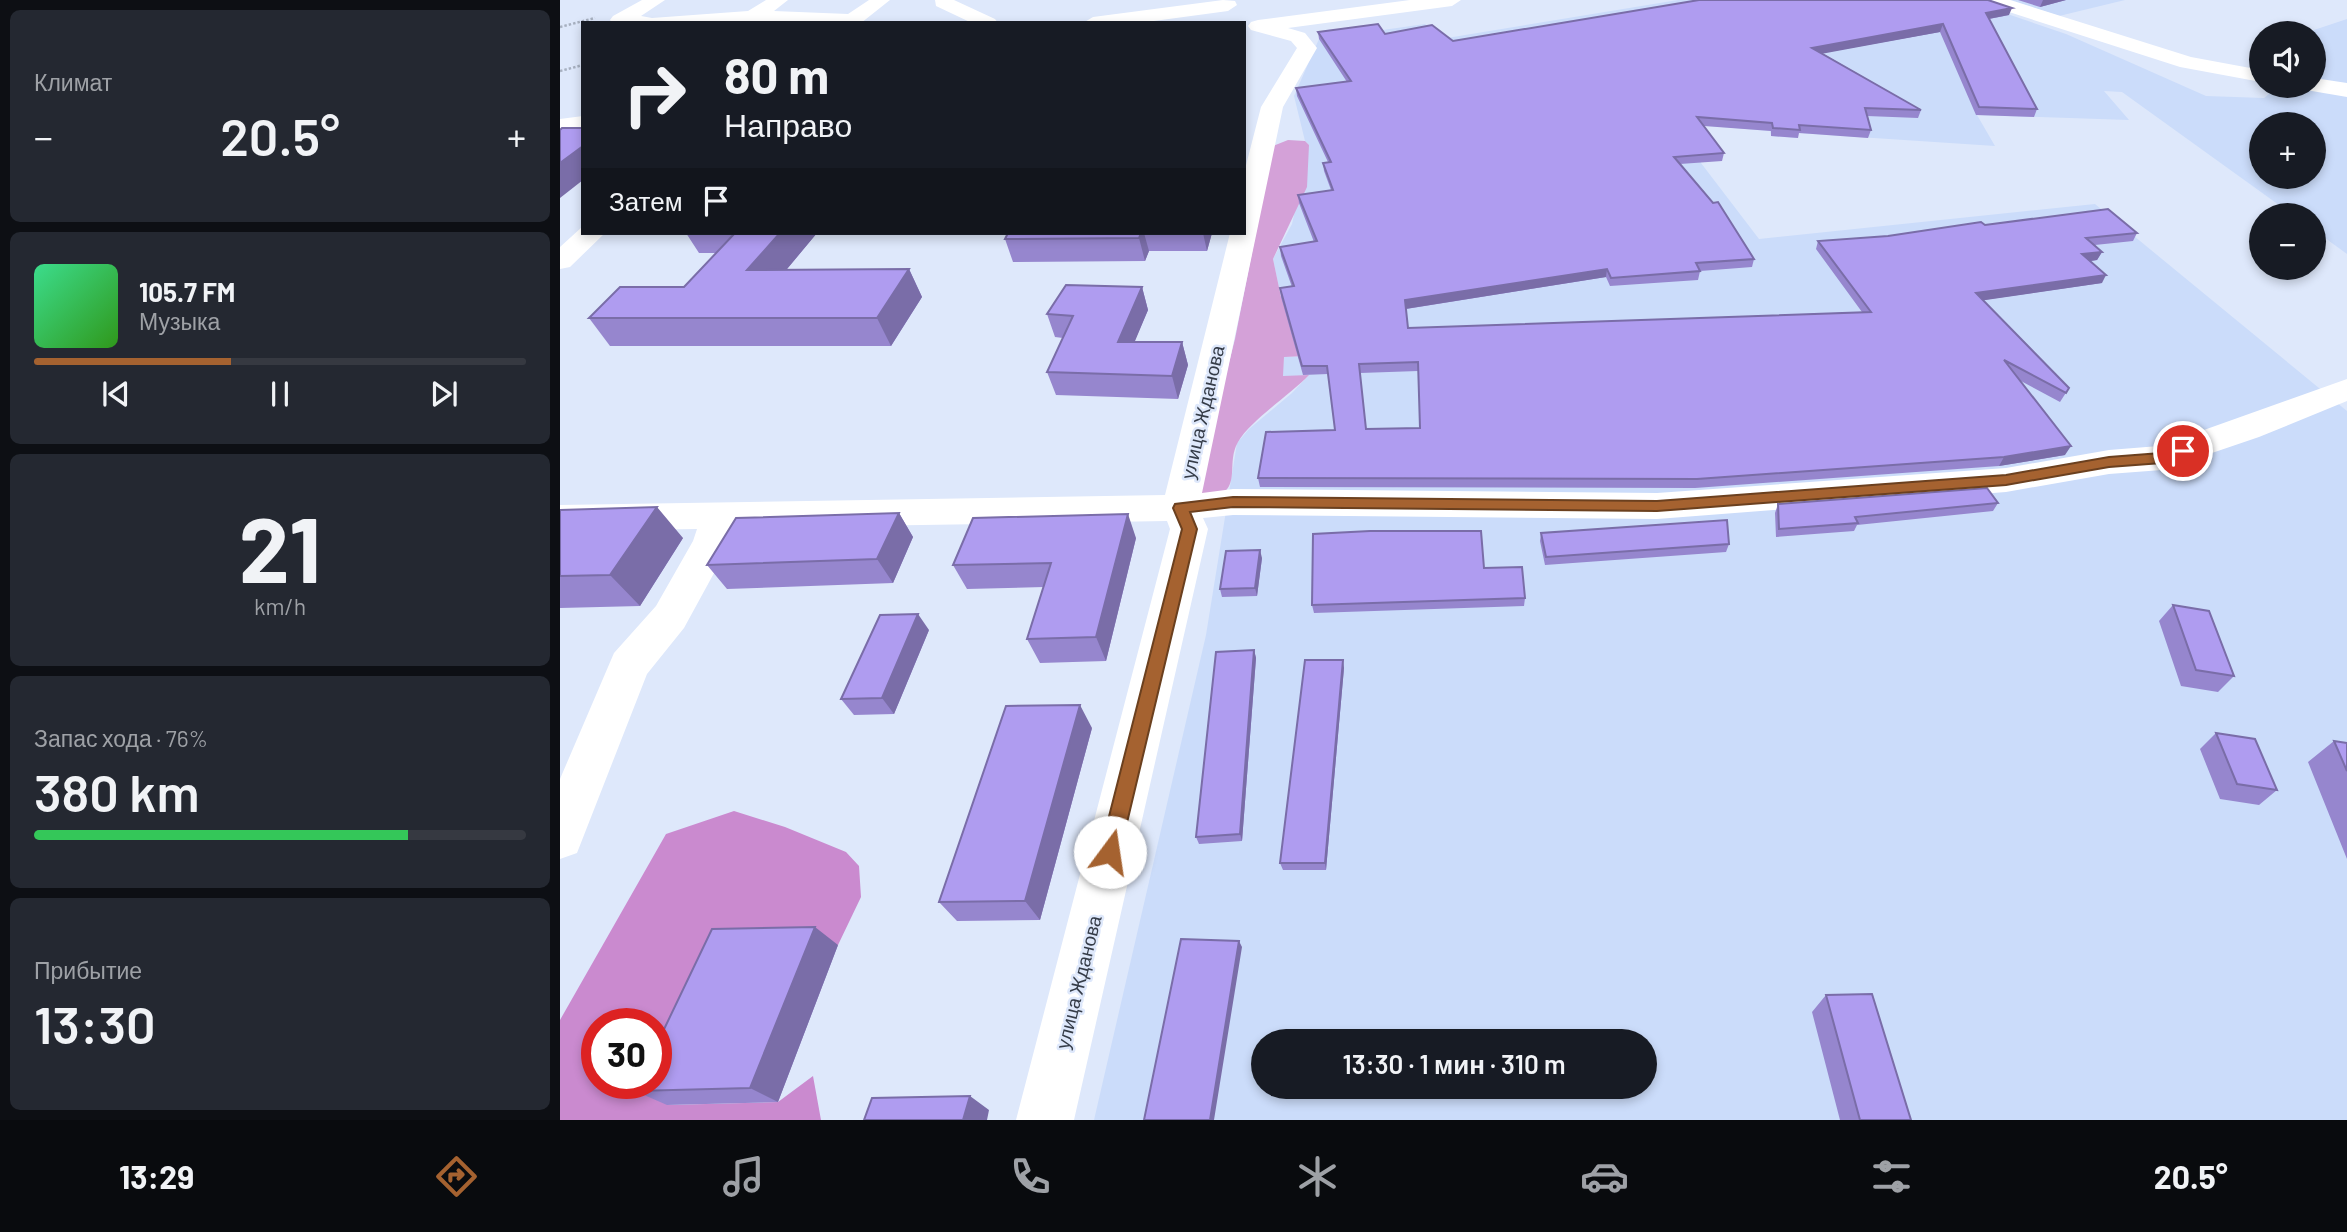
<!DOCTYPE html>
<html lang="ru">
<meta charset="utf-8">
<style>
body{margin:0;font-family:Barlow,sans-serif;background:#242831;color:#f1f3f6;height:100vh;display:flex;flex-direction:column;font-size:26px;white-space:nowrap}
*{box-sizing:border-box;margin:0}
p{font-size:23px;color:#9ea1a6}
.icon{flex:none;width:38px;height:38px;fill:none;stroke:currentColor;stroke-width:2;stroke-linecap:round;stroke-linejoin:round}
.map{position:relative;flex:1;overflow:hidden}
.panel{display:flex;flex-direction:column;gap:10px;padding:10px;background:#0d0f14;width:560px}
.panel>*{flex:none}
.hud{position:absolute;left:21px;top:21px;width:665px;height:214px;border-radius:0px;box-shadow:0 4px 10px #0003;background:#171b24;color:#f1f3f6;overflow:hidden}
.buttons{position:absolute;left:1689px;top:21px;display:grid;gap:14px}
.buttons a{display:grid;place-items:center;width:77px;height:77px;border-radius:50%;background:#171b24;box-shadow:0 4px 10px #0003;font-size:35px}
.speed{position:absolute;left:21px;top:1008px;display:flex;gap:14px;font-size:35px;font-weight:700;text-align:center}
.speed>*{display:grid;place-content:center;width:91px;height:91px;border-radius:50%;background:#171b24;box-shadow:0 4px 10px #0003;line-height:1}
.speed .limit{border:10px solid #d22;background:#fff;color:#111}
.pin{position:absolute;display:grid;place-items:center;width:60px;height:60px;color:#fff;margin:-30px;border:4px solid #fff;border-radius:50%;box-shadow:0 2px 7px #0007}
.me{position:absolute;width:77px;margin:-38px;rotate:14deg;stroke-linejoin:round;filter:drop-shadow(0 0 5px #0008)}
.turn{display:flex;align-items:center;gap:24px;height:147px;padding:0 28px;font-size:32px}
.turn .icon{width:91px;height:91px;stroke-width:2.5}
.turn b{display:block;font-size:49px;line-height:60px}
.then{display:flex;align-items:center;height:66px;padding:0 28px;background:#0003;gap:14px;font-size:26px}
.big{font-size:52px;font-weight:600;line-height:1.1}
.panel .widget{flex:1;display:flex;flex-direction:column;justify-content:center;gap:10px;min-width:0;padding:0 24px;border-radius:10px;background:#242831}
.panel .dial{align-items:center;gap:0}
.dial b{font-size:91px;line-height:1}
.song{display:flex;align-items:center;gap:21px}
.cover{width:84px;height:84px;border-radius:10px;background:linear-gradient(135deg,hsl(150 70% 55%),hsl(110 70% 35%))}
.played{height:7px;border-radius:4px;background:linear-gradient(90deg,#a56230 40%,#363941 40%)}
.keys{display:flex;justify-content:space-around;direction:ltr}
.heat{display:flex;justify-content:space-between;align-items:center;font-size:38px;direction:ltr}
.charge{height:10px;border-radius:5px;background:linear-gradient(90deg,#34c759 76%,#363941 0)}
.trip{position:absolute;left:691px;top:1029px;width:406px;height:70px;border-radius:35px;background:#171b24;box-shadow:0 4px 10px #0003;font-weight:600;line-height:70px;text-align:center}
.tabs{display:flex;height:112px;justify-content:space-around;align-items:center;background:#090b0e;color:#9ea1a6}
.tabs .icon{width:49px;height:49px}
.tabs .selected{color:#a56230}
.tabs b{font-size:32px;color:#f1f3f6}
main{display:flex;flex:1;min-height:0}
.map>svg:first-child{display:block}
.built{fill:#cbdcfa;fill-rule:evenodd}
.green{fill:#d4a1d8}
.forest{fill:#ca8acf;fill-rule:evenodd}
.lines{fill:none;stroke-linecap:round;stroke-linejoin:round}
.path{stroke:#a7b0c0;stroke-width:2.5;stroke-dasharray:2.5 2;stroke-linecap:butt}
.minor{fill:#fff;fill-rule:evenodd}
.wall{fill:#9686ce;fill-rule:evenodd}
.shaded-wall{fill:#7a6da8}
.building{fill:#af9cf0;stroke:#7a6da8;stroke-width:2;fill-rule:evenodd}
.route{fill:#a56230;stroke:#6b401f;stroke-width:2}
.labels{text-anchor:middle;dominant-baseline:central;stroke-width:5;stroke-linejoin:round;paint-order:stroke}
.street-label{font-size:19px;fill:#353c48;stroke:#dee8fb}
</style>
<main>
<section class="panel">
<div class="widget"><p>Климат</p>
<div class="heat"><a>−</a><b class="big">20.5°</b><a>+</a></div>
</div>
<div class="widget">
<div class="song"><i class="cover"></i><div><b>105.7 FM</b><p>Музыка</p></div></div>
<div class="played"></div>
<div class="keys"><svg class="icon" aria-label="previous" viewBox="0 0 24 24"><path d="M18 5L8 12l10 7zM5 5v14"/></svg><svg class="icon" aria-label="pause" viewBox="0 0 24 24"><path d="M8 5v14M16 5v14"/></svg><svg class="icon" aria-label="next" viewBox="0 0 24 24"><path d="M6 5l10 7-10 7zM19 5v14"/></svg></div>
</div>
<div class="widget dial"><b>21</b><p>km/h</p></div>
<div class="widget"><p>Запас хода · 76%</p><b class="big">380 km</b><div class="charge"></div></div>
<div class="widget"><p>Прибытие</p><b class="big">13:30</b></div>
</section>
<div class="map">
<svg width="1787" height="1120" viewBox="0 0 1787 1120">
<rect width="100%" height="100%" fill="#dee8fb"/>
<path class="built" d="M1118,0H1406L1506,34L1646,96L1704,98L1713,91L1711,86H1754V33H1745L1787,19V254L1754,230V215H1733L1562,92L1544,91L1569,120L1417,115L1435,146L1238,133V138L1211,136L1210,131L1137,125L1141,163L1199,239L1535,204L1787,411V1120H534L646,635L677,443L689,429L732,393L748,376H722L724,357L767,355L721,297L713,259L732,224L749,145L745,141L734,96L759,39L865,24L881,39ZM1701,124H1754V177H1701ZM704,1041H1085V1087H704Z
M1451,0H1565L1499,16Z"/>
<path class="green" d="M728,140L745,141L749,145L747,187L713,259L721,297L767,355L724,357L723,376L749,375C730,395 691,420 678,442C665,465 684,490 650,499L637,490L675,339L713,146Z"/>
<path class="forest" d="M174,811L225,827L286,852L299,866L301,897L278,945L179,948L108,1105L218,1102L253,1076L261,1120H0V1020L106,834ZM37,1024H96V1083H37Z"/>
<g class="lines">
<path class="path" d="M0,27L35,18
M0,71L23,65"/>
<path class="minor" d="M82,0H105L81,16L92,18L188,11L206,0H228L214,11L288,14L309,0H330L301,23H52L50,20L53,16Z
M375,0H394L435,19L438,23H412L376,6Z
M663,0L675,1L677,5L668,11L579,23H523L533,17Z
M850,0H901L892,6L728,28L745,33L757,48L723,107L642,493L673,489L1097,493L1446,468L1549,450L1599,446L1787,379V401L1699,437L1602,470L1549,474L1446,492L1097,519L673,515L643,518L648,529L514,1120H456L610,529L607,521L175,528L171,542L124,628L87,674L17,853L0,859V779L54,653L96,606L133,541L137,529L0,531V505L605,495L670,233H684V173L701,107L737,48L731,41L691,30L688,26L691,22L698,20Z
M1422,0H1450L1631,57L1701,70V82L1620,67L1424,4Z
M1754,78L1787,83V97L1746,90L1744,86H1754Z
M23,116V130L0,133V119Z
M22,227L23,233H45L10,267L0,269V247Z"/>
</g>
<path class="wall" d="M1458,0H1506L1480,7Z
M1449,15L1429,19L1477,109L1474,117L1416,115L1380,32L1262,53L1361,110L1358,118L1307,116L1311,130L1308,138L1239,133L1238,138L1211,136V131L1144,126L1164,153L1162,161L1120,164L1194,259L1192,267L1140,271L1138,280L1050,286L1046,277L846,309L848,328L1302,312L1256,249L1258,241L1328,236L1425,225L1577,233L1573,241L1535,245L1542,252L1537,260L1530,261L1542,283L1423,300L1509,388L1500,402L1459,380L1505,455L1439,466L1135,488L700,487L698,478L775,430L768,374L743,375L721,297L720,288L732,287L721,256L720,247L754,242L739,203L738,195L771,190L764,171L763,163L768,162L737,96L736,88L787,82L759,39L758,32L825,34L893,41ZM858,371L860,428L806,429L800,373Z
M126,233H257L226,270L349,269L362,297L331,346H50L29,318L124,287L156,253H139Z
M448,233H652L647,251H589L585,261L453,262L445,239Z
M582,287L588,310L574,342H622L628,365L618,399L496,395L487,372L503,338L495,337L487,314Z
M1438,503L1433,511L1297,525L1294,531L1216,537L1215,513L1218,504Z
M0,510L123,538L80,606L0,608Z
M339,513L353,537L333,583L167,589L147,565Z
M981,533L1169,544L1166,552L985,565L980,541Z
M576,538L546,661L480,663L467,639L484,587L407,589L393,565Z
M702,558L697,596L662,597L660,589Z
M924,568L965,598L964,606L754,613L752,605Z
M1613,605L1674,676L1658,692L1621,686L1599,621Z
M369,630L334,714L294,715L281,699Z
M694,650L696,658L682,841L639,844L636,837Z
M784,668L766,870H723L720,863Z
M532,728L480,920L397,921L379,902Z
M1656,733L1717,790L1699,805L1660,799L1640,749Z
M1774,741L1787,743V859L1748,762Z
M278,945L218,1102L107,1105L75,1091Z
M1266,995L1351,1120H1280L1252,1012Z"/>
<path class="shaded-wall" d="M1483,0H1506L1480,7Z
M1452,8L1449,15L1423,20L1426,13Z
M1383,24L1380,32L1250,56L1252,48Z
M23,146V180L0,198V163Z
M220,233H257L203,298L187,270Z
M581,233H584L589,251L585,261L579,238Z
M643,233H652L647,251Z
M1542,252L1537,260L1517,263L1522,254Z
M349,269L362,297L331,346L317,318Z
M1047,269L1046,277L845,309V300Z
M1546,275L1542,283L1412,302L1416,293Z
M582,287L588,310L565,365L558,342Z
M622,342L628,365L618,399L612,376Z
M1511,446L1505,455L1439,466L1444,457Z
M97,507L123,538L80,606L50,575Z
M339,513L353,537L333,583L317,559Z
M568,514L576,538L546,661L536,637Z
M700,550L702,558L697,596L695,588Z
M358,614L369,630L334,714L322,698Z
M694,650L696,658L682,841L680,834Z
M783,660L784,668L766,870L765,863Z
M520,705L532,728L480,920L465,901Z
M255,927L278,945L218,1102L190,1088Z
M679,941L682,947L654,1120H650Z
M410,1096L429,1110L427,1120H403Z"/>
<path class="building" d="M1139,0H1428L1452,8L1426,13L1477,109L1419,107L1383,24L1252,48L1361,110L1305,108L1311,130L1239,125L1240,130L1213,128L1212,123L1137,117L1164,153L1114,157L1153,203L1158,202L1194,259L1136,263L1140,271L1051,278L1047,269L845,300L848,328L1311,312L1258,241L1328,236L1421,222L1425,225L1548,209L1577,233L1526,238L1542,252L1522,254L1546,275L1416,293L1509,388L1506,393L1444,360L1511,446L1444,457L1137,479L698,478L706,432L775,430L767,366H742L720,288L734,286L720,247L757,241L738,195L773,190L763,163L771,162L736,88L791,81L758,32L818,24L825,34L872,25L893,41ZM858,362L860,428L806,429L799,364Z
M2,128H23V146L0,163V130Z
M175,233H220L187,270L349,269L317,318H29L60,287H124Z
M448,233H581L579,238L445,239Z
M506,285L582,287L558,342H622L612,376L487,372L513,316L487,314Z
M1427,488L1438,503L1295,517L1298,523L1219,529L1218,504Z
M97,507L50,575L0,576V510Z
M339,513L317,559L147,565L176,518Z
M568,514L536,637L467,639L491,563L393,565L413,518Z
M1167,520L1169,544L986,557L981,533Z
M810,531H921L924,568L962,567L965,598L752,605L753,534Z
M700,550L695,588L660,589L666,551Z
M1613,605L1649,611L1674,676L1636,670Z
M358,614L322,698L281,699L320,615Z
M694,650L680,834L636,837L656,652Z
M745,660H783L765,863H720Z
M520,705L465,901L379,902L446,706Z
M1656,733L1695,739L1717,790L1677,784Z
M1774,741L1787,743V771Z
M255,927L190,1088L75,1091L79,1083H96V1046L152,929Z
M621,939L679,941L650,1120H584Z
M1312,994L1351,1120H1300L1266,995Z
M410,1096L403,1120H304L312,1098Z"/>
<path class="route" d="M1623,446L1629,447V454L1602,463L1549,467L1446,485L1097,511L673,507L630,512L637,529L560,852L558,858L550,861L543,858L540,852L622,529L613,508L615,504L673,497L1097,501L1446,475L1549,457L1601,453Z"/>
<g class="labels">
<g class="street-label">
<text transform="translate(642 412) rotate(-77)">улица Жданова</text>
<text transform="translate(518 982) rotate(-76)">улица Жданова</text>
</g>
</g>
</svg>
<div class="buttons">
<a><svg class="icon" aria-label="sound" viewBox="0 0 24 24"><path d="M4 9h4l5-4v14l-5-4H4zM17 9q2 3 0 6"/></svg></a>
<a>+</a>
<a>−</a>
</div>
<div class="speed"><div class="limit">30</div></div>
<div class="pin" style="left:1623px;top:451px;background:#d93025"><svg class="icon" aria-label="arrive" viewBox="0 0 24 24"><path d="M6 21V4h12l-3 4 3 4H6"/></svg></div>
<svg class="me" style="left:550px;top:852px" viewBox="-20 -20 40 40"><circle r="19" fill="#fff"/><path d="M0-13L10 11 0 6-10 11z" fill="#a56230"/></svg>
<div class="trip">13:30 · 1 мин · 310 m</div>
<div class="hud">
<div class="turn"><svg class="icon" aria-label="right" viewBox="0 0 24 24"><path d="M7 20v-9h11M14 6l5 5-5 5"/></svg><div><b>80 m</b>Направо</div></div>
<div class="then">Затем<svg class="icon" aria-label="arrive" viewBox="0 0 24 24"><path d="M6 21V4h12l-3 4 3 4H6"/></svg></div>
</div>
</div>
</main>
<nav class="tabs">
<b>13:29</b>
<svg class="icon selected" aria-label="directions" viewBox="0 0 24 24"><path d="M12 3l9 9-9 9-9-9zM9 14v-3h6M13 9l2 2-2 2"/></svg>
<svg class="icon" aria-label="music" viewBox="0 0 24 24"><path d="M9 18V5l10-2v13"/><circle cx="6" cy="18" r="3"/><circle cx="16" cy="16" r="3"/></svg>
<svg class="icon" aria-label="phone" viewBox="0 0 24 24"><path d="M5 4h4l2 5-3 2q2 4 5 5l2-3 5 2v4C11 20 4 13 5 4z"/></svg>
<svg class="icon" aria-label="climate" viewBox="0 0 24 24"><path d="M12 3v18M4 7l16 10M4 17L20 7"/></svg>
<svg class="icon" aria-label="car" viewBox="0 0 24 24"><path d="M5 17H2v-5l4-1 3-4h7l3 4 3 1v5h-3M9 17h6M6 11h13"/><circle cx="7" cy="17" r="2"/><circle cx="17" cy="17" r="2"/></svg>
<svg class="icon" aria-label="filters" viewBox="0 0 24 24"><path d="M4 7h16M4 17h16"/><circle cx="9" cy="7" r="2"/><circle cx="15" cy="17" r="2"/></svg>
<b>20.5°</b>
</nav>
